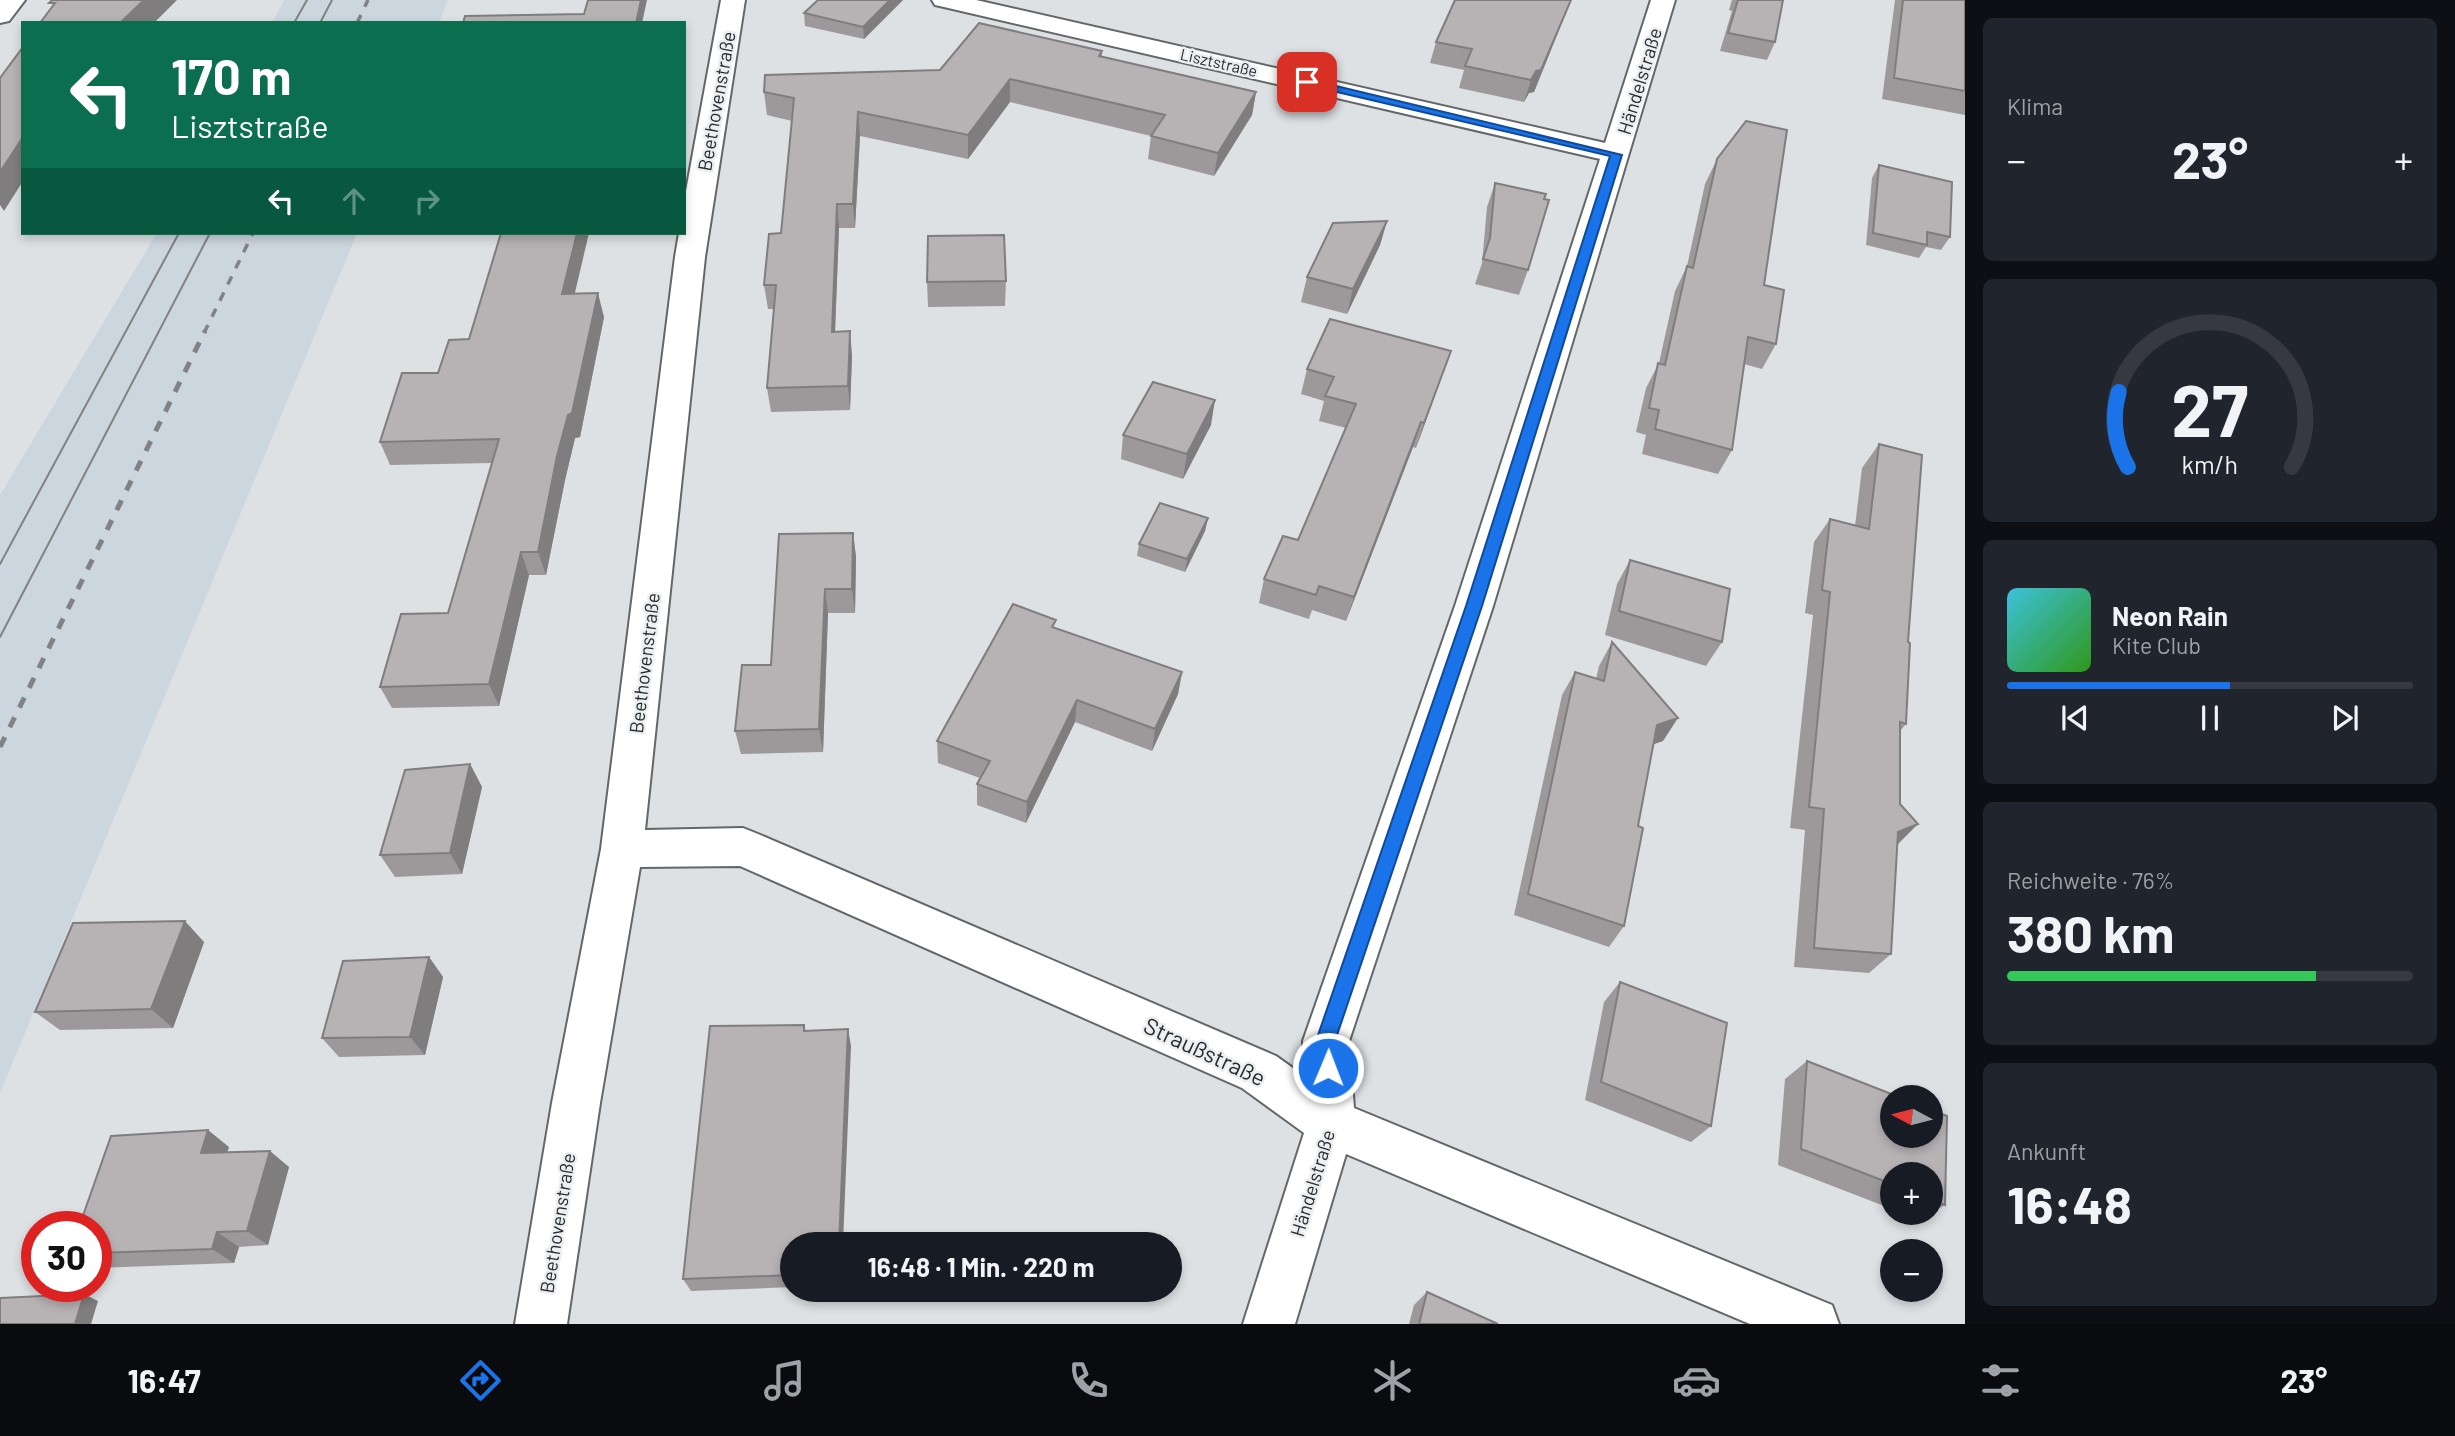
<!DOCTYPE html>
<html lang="de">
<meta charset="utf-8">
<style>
body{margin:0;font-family:Barlow,sans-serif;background:#20242c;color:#f1f3f6;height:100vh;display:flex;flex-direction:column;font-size:26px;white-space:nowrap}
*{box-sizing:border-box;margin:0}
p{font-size:23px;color:#9ea1a6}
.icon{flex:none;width:38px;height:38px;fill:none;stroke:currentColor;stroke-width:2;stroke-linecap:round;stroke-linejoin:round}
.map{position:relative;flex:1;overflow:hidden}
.side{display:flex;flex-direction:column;gap:18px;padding:18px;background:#0d0f14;width:490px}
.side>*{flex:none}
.banner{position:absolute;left:21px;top:21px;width:665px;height:214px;border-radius:0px;box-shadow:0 4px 10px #0003;background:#0b6e4f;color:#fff;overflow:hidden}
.needle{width:46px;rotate:277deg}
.tools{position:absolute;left:1880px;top:1085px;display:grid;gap:14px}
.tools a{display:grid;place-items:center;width:63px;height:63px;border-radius:50%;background:#171b24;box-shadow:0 4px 10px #0003;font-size:35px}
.speed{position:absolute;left:21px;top:1211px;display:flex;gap:14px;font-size:35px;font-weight:700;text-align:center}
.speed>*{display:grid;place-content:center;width:91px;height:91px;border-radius:50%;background:#171b24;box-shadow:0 4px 10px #0003;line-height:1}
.speed .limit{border:10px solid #d22;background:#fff;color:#111}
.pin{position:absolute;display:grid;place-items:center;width:60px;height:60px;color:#fff;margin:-30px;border-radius:14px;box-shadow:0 4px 10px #0006}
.me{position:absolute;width:77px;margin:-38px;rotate:1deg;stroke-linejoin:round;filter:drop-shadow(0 0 5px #0008)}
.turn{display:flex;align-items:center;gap:24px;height:147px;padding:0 35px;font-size:32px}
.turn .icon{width:91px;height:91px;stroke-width:2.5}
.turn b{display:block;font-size:49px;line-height:60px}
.lanes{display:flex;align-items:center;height:66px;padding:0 35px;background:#0003;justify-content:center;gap:35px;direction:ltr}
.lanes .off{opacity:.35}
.big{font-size:52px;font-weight:700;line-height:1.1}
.side .tile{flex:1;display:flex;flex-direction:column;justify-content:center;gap:10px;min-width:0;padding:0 24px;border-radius:10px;background:#20242c}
.side .dial{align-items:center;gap:0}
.dial svg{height:182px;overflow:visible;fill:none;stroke:#363941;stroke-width:7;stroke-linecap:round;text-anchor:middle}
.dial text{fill:#f1f3f6;stroke:none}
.song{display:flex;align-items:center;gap:21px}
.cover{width:84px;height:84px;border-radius:10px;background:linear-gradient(135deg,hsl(190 70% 55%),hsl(110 70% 35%))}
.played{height:7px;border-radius:4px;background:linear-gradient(90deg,#1a73e8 55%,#363941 55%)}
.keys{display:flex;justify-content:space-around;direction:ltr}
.heat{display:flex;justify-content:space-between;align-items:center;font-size:38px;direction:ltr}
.charge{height:10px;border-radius:5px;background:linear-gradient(90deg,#34c759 76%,#363941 0)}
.trip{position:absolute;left:780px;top:1232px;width:402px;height:70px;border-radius:35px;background:#171b24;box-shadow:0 4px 10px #0003;font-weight:700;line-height:70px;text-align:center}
.tab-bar{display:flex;height:112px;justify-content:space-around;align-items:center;background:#090b0e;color:#9ea1a6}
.tab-bar .icon{width:49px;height:49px}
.tab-bar .selected{color:#1a73e8}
.tab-bar b{font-size:32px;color:#f1f3f6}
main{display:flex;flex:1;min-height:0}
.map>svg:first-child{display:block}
.built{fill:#ccd6de}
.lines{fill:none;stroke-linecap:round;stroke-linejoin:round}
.minor-casing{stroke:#646769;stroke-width:4}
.minor{fill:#fff;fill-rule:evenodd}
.tram{stroke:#808284;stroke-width:2}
.rail-far1{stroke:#808284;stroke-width:3.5;stroke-dasharray:9 9;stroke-linecap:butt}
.rail{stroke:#808284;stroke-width:5;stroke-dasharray:11 11;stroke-linecap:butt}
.wall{fill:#9d999b}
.shaded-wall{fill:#807d7e}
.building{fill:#b7b2b4;stroke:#807d7e;stroke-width:2}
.route{fill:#1a73e8;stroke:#114b97;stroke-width:2}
.labels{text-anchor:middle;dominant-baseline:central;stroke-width:5;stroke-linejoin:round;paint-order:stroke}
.far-street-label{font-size:16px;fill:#292a2b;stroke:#ebeff2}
.street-label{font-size:19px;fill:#292a2b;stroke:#ebeff2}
.near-street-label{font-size:23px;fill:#292a2b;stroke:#ebeff2}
</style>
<main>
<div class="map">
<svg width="1965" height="1324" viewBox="0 0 1965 1324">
<rect width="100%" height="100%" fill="#dee1e4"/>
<path class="built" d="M284,0H448L439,23H272Z
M157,233H357L0,1093V495Z"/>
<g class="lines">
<g class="minor-casing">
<path id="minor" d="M0,0H25L9,21L0,23Z
M721,0H745L705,257L645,830L743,828L758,834L1276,1056L1304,1076L1303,1041L1455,606L1600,159L944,7L935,5L932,0H976L1605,143L1651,0H1675L1493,606L1349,1041L1354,1108L1832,1305L1839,1324H1750L1346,1154L1295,1324H1243L1304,1133L1242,1088L740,866L640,867L600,1103L567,1324H515L552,1103L601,849L675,257L679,233H684V202Z"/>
</g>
<use href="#minor" class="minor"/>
<path class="tram" d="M294,23L307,0
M320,23L332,0
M0,564L179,233
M0,637L210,233"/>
<path class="rail-far1" d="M357,23L368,0
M204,333L253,233"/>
<path class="rail" d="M0,747L205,331"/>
</g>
<path class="wall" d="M818,0H903L864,39L805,26L804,13Z
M1455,0H1571L1534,92L1529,93L1524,102L1459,88L1464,70L1430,63L1436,42Z
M1732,0H1783L1775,42L1767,60L1720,51L1732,11L1729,10Z
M1895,0H1965V115L1882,99Z
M1102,51V57L1256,92L1252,115L1214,176L1148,159L1151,136L1010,102L968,159L860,136L855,228H839L835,332L852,355L850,410L771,412L767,388L774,309H768L764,285L781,233L792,121L767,115L764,92Z
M1717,159L1764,285L1776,344L1762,369L1744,364L1732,450L1718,474L1642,454L1646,435L1636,432L1646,388L1659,363L1675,291L1687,266L1705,184Z
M1879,165L1950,237L1941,250L1926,247L1919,258L1866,245L1872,178Z
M1495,183L1544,199L1528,270L1519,295L1475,284L1482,263L1487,207Z
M1387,221L1380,245L1347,314L1301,302L1307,277Z
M1006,281L1005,306L928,307L927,282Z
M575,294L604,317L580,437L575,438L565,480L546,575H529L499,706L392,708L380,687L448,613L492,463L390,465L380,442L469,339Z
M1307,369L1442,376L1416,448L1413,447L1346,621L1312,610L1309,619L1259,603L1264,579L1298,540L1346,428L1319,421L1324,401L1301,394Z
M1211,425L1183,479L1121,459L1123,435Z
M1879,444L1908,642L1906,724L1900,731L1897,845L1891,954L1869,973L1794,967L1805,830L1790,828L1813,615L1805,613L1814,542L1830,519L1855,526L1862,468Z
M1208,518L1205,531L1185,572L1137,556L1139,544Z
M853,533L856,557L855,613H828L823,752L741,754L735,731L771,665Z
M1630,560L1722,642L1706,666L1605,635L1617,584Z
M1056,628L1182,672L1178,694L1152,751L1075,722L1026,823L977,805V784L980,778L938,763L937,741Z
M1612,642L1663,741L1654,744L1638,826L1624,926L1609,947L1514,915L1562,695L1575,672L1596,679L1599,666Z
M470,764L482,787L462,874L395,877L380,855Z
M204,942L173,1028L60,1030L35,1012Z
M429,957L443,977L425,1055L339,1057L322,1038Z
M1620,982L1711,1126L1691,1142L1585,1100L1604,1002Z
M804,1025L806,1031L851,1046L793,1244V1287L691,1291L683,1279Z
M1807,1061L1899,1097H1892V1136H1930V1109L1947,1116L1945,1205L1918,1220L1901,1213H1930V1174H1892V1209L1778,1165L1785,1079Z
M229,1147L227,1152L289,1167L268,1245L239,1247L234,1263L96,1268V1227Z
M1427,1292L1498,1324H1409L1414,1305Z"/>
<path class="shaded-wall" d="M144,0H177L154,23H120Z
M641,0H647L642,23H636Z
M890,0H903L864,39L863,27Z
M1571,0L1534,92L1529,93L1524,102L1531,80Z
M1010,79V102L968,159V135Z
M1256,92L1252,115L1214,176L1218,153Z
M858,112L860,136L855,228L853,204Z
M23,137V181L4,211L0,205V172Z
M837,204L839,228L834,356L832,332Z
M1387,221L1380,245L1347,314L1353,289Z
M577,233H589L569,318L562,294Z
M598,293L604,317L580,437L575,438L565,480L546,575L538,552L557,456Z
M850,331L852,355L850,410L848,386Z
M1451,351L1442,376L1416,448L1424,423Z
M1215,400L1211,425L1183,479L1187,454Z
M1421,422L1413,447L1346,621L1354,597Z
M1208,518L1205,531L1185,572L1187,559Z
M853,533L856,557L855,613L852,589Z
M521,552L529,575L499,706L489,684Z
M825,589L828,613L823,752L819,729Z
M1182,672L1178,694L1152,751L1155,729Z
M1077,700L1075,722L1026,823L1027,802Z
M1678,718L1663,741L1642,748L1657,725Z
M470,764L482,787L462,874L450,853Z
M1918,824L1897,845L1898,832Z
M185,921L204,942L173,1028L151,1009Z
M429,957L443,977L425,1055L410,1037Z
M848,1029L851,1046L843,1244H839Z
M208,1130L229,1147L222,1169L201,1153Z
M270,1151L289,1167L268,1245L247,1231Z
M217,1232L239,1247L234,1263L212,1249Z
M84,1294L98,1301L91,1324H75Z"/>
<path class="building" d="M52,0H144L120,23H40L55,3H49Z
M588,0H641L636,23H463L465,16L584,14Z
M818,0H890L863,27L804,13Z
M1455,0H1571L1541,70L1536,71L1531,80L1465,66L1472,49L1436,42Z
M1738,0H1783L1775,42L1728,33Z
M1903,0H1965V91L1894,78Z
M979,23L1102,51L1099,56L1256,92L1218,153L1151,136L1165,115L1010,79L968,135L858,112L853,204H837L832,332L850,331L848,386L767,388L776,285H764L769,234L781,233L794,98L764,92L765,75L940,70Z
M23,47V137L0,172V78Z
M1746,121L1787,130L1764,285L1784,290L1776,344L1748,337L1732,450L1655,429L1659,410L1649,408L1658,363L1665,365L1687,266L1693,268L1717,159Z
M1879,165L1952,182L1950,237L1927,232V245L1873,233Z
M1495,183L1546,194L1544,199L1549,200L1528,270L1483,259L1490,238Z
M1387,221L1353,289L1307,277L1333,223Z
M501,233H577L562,294L598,293L572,413L568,415L557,456L538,552H521L489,684L380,687L401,614L448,613L499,439L380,442L402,373H438L449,340L469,339Z
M1004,235L1006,281L927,282L928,236Z
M1330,319L1451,351L1424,423L1421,422L1354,597L1319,586L1316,595L1264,579L1283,536L1298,540L1356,404L1325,396L1334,377L1307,369Z
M1153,382L1215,400L1187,454L1123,435Z
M1879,444L1922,455L1908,642L1910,643L1906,724L1900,722V804L1918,824L1898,832L1891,954L1814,948L1824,809L1809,807L1830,592L1822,590L1830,519L1869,529Z
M1160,503L1208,518L1187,559L1139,544Z
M853,533L852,589H825L819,729L735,731L742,665H771L779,534Z
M1630,560L1730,589L1722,642L1619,611Z
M1013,604L1056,620L1052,627L1182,672L1155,729L1077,700L1027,802L977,784L990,761L937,741Z
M1612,642L1678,718L1657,725L1638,826L1643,828L1624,926L1528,894L1575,672L1604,681Z
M470,764L450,853L380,855L405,770Z
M185,921L151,1009L35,1012L73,923Z
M429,957L410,1037L322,1038L343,961Z
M1620,982L1727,1023L1711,1126L1601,1082Z
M804,1025V1031L848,1029L839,1244H793V1275L683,1279L710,1026Z
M1807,1061L1899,1097H1892V1136H1930V1109L1947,1116L1945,1205L1930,1199V1174H1892V1184L1801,1149Z
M208,1130L201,1153L270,1151L247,1231L217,1232L212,1249L96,1253V1227H79L111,1136Z
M1427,1292L1498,1324H1419Z
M84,1294L75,1324H0V1298Z"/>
<path class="route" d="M1307,79L1622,155L1482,606L1335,1041L1337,1068L1334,1075L1328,1078L1321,1075L1316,1041L1466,606L1610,156L1303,84L1301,82Z"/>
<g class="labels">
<g class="far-street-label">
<text transform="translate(1219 62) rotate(13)">Lisztstraße</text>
</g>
<g class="street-label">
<text transform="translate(1639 81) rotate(-73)">Händelstraße</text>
<text transform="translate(716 101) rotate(-80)">Beethovenstraße</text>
<text transform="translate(644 663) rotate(-83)">Beethovenstraße</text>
<text transform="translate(1312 1183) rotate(-73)">Händelstraße</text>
<text transform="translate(557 1223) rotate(-81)">Beethovenstraße</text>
</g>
<g class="near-street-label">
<text transform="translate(1205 1051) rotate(25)">Straußstraße</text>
</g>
</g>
</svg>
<div class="tools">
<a><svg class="needle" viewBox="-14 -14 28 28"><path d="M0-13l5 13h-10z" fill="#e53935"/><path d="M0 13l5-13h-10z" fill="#9ea1a6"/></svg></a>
<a>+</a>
<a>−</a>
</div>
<div class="speed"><div class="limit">30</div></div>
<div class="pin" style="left:1307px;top:82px;background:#d93025"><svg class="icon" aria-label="arrive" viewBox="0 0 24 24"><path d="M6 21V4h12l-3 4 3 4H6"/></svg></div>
<svg class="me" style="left:1328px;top:1068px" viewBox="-20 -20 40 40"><circle r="17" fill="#1a73e8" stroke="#fff" stroke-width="3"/><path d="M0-11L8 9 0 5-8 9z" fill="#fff"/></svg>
<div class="trip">16:48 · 1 Min. · 220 m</div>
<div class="banner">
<div class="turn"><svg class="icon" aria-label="left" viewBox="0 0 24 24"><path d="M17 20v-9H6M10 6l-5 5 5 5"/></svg><div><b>170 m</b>Lisztstraße</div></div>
<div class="lanes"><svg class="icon" aria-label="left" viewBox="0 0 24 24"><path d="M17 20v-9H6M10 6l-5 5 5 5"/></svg><svg class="icon off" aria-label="ahead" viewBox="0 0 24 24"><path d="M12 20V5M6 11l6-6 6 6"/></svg><svg class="icon off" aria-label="right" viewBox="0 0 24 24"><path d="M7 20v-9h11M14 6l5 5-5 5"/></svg></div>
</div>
</div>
<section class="side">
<div class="tile"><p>Klima</p>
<div class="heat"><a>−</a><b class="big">23°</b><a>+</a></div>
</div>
<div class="tile dial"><svg viewBox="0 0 100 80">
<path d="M14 69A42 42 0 1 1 86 69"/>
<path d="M14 69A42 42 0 0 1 10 36" stroke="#1a73e8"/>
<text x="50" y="56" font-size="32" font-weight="700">27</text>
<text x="50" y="72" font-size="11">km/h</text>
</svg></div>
<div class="tile">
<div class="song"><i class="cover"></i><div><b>Neon Rain</b><p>Kite Club</p></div></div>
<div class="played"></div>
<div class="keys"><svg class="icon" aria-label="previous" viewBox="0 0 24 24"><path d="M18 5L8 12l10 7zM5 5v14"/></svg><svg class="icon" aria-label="pause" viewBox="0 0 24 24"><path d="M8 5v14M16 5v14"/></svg><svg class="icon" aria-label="next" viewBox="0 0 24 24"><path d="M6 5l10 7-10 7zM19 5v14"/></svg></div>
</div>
<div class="tile"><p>Reichweite · 76%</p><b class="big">380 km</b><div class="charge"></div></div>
<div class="tile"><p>Ankunft</p><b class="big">16:48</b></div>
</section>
</main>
<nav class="tab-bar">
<b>16:47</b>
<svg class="icon selected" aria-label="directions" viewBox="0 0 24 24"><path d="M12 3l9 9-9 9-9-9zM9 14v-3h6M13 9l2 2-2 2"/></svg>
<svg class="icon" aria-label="music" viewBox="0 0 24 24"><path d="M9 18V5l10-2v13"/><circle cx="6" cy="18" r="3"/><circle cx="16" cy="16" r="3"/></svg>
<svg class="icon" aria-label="phone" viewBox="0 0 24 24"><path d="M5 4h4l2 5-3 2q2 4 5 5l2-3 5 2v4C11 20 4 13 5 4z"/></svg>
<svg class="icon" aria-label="climate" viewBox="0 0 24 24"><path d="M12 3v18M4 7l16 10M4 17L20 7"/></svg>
<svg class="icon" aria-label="car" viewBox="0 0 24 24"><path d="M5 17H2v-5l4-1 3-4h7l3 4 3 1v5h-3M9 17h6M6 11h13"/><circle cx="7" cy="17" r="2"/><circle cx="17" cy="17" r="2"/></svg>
<svg class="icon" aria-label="filters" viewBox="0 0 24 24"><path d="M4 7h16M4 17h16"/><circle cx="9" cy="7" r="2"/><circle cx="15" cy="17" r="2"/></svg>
<b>23°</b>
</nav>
